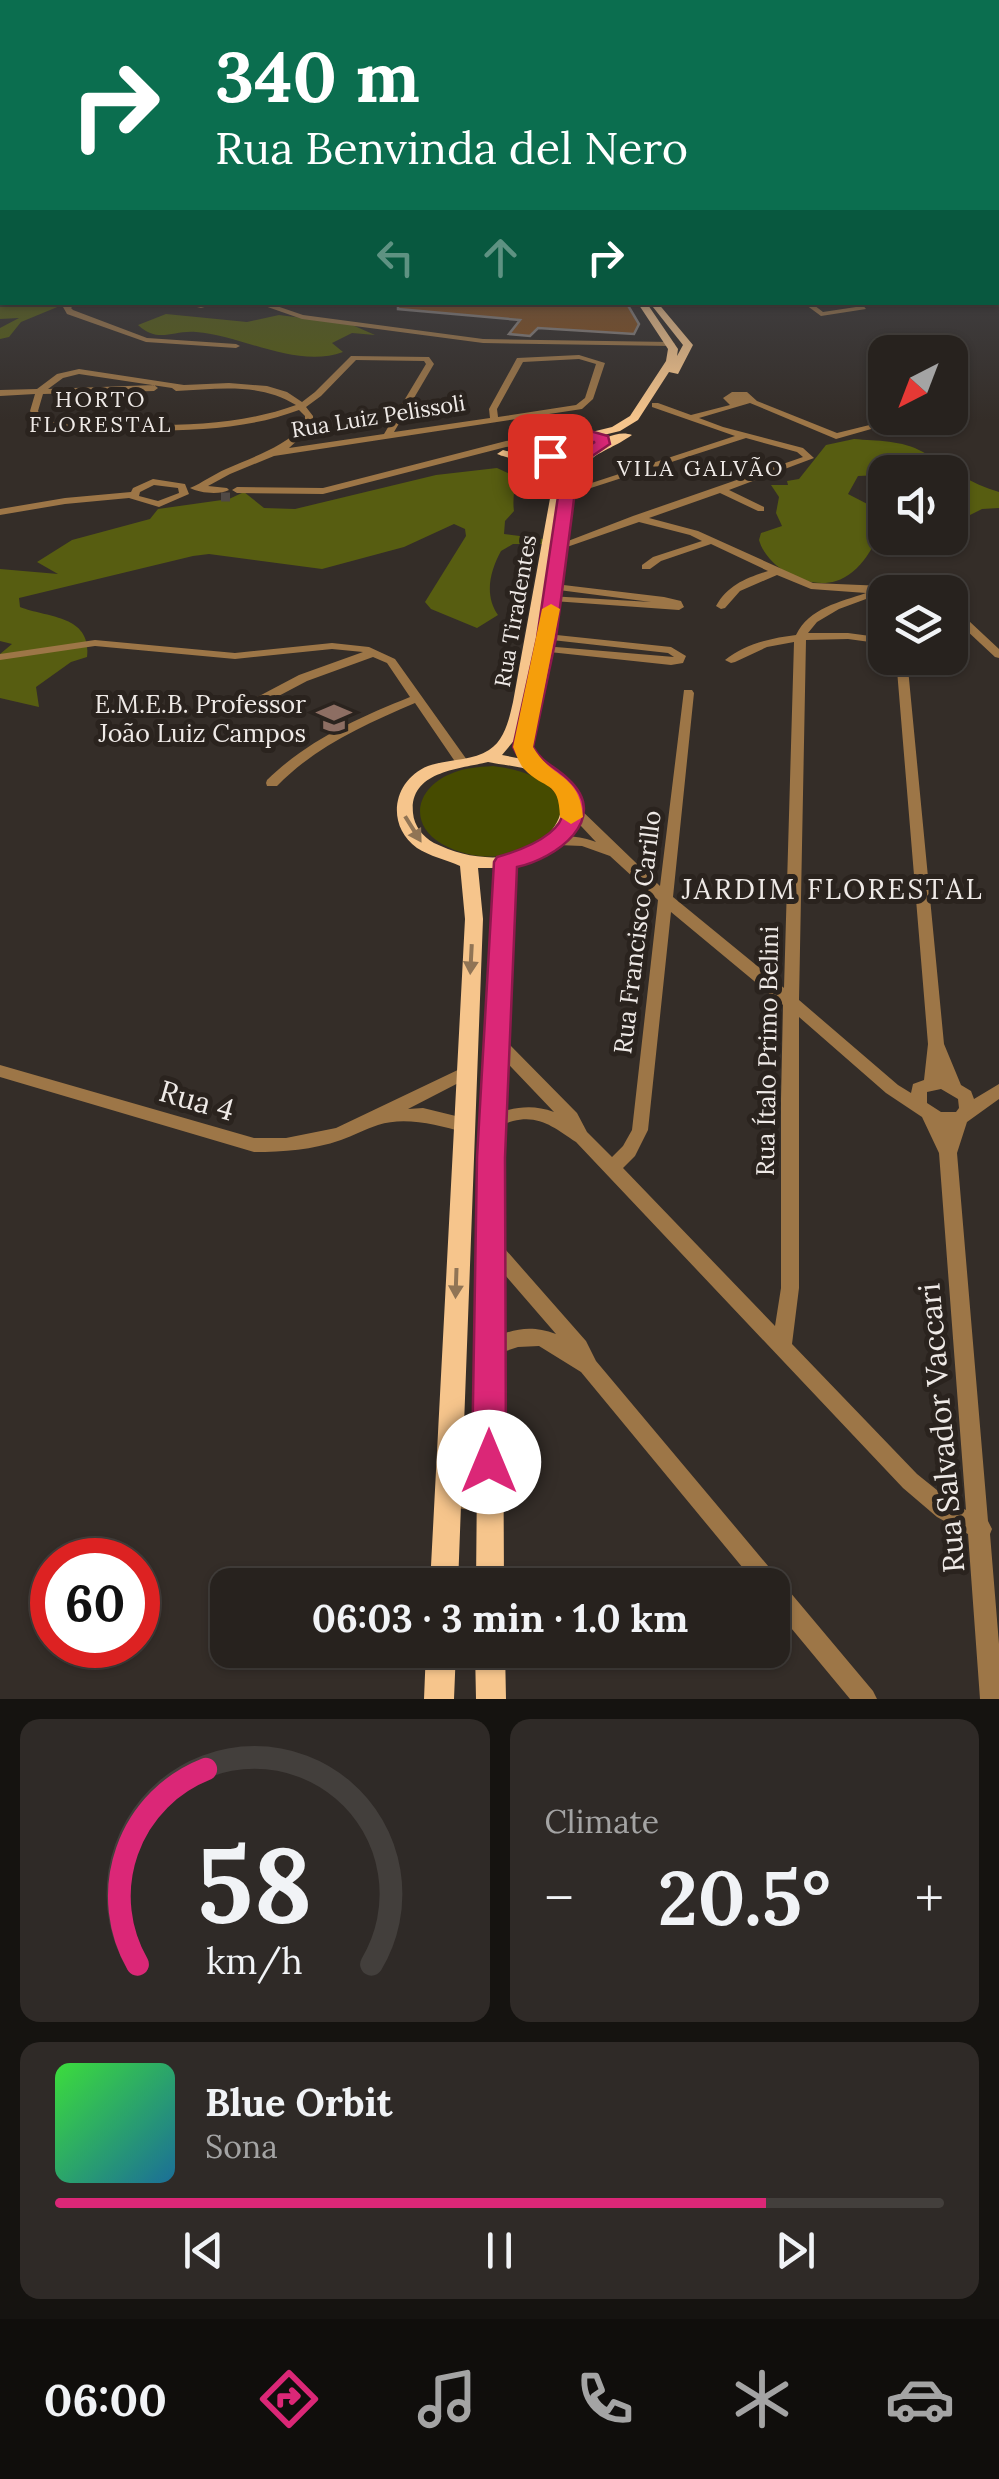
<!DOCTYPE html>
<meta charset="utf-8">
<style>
body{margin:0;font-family:Lora,serif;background:#2f2a27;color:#f1f3f6;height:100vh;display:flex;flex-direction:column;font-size:38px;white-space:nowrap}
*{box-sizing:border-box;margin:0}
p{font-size:32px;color:#a4a4a4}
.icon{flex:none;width:55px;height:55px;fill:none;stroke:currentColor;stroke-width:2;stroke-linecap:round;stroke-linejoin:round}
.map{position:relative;height:1699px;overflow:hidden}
.sheet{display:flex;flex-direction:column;gap:20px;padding:20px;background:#151310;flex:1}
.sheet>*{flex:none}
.banner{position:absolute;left:0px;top:0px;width:1000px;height:305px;box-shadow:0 2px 8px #0004,0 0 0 2px #433f3c;background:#0b6e4f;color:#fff;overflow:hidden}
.needle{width:65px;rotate:222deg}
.buttons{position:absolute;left:868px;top:335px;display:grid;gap:20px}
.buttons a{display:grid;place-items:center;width:100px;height:100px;border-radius:20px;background:#27221e;box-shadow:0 2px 8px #0004,0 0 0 2px #433f3c;font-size:50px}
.speed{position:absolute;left:30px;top:1538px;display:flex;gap:20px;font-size:50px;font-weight:700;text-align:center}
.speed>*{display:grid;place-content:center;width:130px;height:130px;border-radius:50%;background:#27221e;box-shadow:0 2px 8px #0004,0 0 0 2px #433f3c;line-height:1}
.speed .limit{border:15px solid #d22;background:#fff;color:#111}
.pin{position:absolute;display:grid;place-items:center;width:85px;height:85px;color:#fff;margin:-42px;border-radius:20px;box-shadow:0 5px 15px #0006}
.me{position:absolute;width:110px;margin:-55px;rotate:0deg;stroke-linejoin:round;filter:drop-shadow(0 0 8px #0008)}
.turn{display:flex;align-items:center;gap:35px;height:210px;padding:0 50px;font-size:45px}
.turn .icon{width:130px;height:130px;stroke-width:2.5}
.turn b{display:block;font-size:70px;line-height:85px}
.lanes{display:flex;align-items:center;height:95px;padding:0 50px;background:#0003;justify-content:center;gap:50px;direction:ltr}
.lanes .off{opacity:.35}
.big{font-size:75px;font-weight:800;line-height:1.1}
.sheet .tile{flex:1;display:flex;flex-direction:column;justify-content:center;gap:15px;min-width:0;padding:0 35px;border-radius:20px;background:#2f2a27}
.sheet .dial{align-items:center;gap:0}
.dial svg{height:260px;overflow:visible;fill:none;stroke:#433f3c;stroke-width:7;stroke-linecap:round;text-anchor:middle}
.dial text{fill:#f1f3f6;stroke:none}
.song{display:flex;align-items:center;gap:30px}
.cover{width:120px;height:120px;border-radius:15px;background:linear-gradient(135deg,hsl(120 70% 55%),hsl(200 70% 35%))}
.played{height:10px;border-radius:5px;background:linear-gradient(90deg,#db2777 80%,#433f3c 80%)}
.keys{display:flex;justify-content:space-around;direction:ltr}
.heat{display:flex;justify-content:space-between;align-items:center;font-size:55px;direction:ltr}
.sheet .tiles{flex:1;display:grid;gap:20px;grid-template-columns:1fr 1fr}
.tile:last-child{grid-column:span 2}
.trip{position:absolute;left:210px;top:1568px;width:580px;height:100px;border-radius:20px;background:#27221e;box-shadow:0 2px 8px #0004,0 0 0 2px #433f3c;font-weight:800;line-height:100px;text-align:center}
.dock{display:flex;height:160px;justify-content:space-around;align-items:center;background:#100e0c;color:#a4a4a4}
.dock .icon{width:70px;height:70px}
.dock .active{color:#db2777}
.dock b{font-size:45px;color:#f1f3f6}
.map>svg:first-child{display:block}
.green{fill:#464b00}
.forest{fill:#575d11}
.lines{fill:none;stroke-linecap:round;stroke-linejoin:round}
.river{fill:#2c69a8;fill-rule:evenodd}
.building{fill:#844f1e;stroke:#887f79;stroke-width:2.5}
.minor-tunnel{stroke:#504945;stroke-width:9;stroke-dasharray:9 5;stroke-linecap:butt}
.minor{fill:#9d7647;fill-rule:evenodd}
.major{fill:#f6c58c;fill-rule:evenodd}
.oneway{fill:#907455}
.route{fill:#db2777;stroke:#8e194d;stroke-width:2.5}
.slow{fill:#f59e0b}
.labels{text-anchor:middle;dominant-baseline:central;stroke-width:10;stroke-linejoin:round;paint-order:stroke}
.far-neighbourhood-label{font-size:22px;letter-spacing:2.5px;fill:#efeae7;stroke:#2a231e}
.far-street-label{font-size:22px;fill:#efeae7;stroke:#2a231e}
.poi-label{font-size:25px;fill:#efeae7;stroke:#2a231e;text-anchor:end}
.street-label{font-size:25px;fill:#efeae7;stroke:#2a231e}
.neighbourhood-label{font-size:28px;letter-spacing:2.5px;fill:#efeae7;stroke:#2a231e}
.near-street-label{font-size:30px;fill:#efeae7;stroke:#2a231e}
</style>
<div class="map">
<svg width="999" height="1699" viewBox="0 0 999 1699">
<rect width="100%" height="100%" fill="#342d28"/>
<path class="green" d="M493,766C630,784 530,893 442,844C409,825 415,790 448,775C462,768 478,767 493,766Z"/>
<path class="forest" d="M0,273L2,302L67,303L21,322L9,337L0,339V328L19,318L0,319Z
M166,314L247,322L279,315L350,324L375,335L352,333L332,343L343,352C297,369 244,336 196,332C172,330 159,344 138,325Z
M854,439C877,441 902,440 923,452C948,467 970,484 999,492V508L982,509L962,519L950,512V472L858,476L848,494L877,509L883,520C878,543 860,574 836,581C807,590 767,568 759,540L761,533L782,526L776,513L779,497L771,485H788L787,481L799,479L826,445Z
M497,468L514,476C516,487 512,498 514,511L505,521L504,534L543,539L542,544H513L501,551C490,571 484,595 498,615L477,628L431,609L425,602L466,536L465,529L454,524L404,547L322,569L209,554L193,556L19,598L20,607C48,618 92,615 87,657L71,662L36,687L39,707L0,698V654L12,644L0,641V569L58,574L37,562L72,540L150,519L158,509L229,499L244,492L264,508L295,509L436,475Z"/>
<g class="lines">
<path class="river" d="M998,244H999V250H998Z"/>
</g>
<path class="building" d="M398,302H626L639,324L634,334L538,328L530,336L509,334L520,320L398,309Z"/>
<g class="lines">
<path class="minor-tunnel" d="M221,497H234"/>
<path class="minor" d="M998,259H999V263H998Z
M0,277H2V281H0Z
M998,282H999V287H998Z
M68,302H77L71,308L73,310L147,338L236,344L240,346L236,348L146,342L67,314L63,307Z
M177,302H222L201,308Z
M253,302H265L303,315L483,339L671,342L675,344L671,346L483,343L302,319Z
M802,302H810L823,312L856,307L852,302H860L866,309L821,316Z
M579,355L605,363L593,399L582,409L274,456L230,474L208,486L227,488L229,490C220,495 199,493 190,488C202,483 214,474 226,469C255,456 282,448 305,425V416L299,410C225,438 139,429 61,430L38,424L30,411L35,394L0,396V390L37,389L57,374L79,369L184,385L229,383L267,386L287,392L302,402L315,392L351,356L429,357L434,364L394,432L490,418L489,409L517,358ZM579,359L596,364L585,398L576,405L498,417L497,409L523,362ZM356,360L424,361L426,364L384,434L289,448L313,426V416L306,407L321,396ZM79,374L172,388L176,391C217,389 259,382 296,405C222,432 138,424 61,424L44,420L38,411L43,394L154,391L158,388L154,385L48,389L63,378Z
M747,392L757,401L837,433L898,418H910L836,439L750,403L699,418L723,427L803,448L814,458L729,490L764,507V511H758L720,493L649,518L698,531L813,583L884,586L912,589L917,592H885L839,609L817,622L808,633H848L885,638V644L848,639L806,640L799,1000L898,1085L911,1093L913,1084L924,1080L928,1044L896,658H907L944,1044L961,1085L971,1091L974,1099L999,1084V1099L967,1122L957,1153L988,1521L992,1529L990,1534L999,1644V1699H980L968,1534L937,1517L903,1488L576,1142C555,1128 539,1114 513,1121C503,1124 498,1127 488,1126L486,1121L488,1116C512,1108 530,1103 554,1112L490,1045L488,1041L490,1037L496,1035L502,1037L577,1113L587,1132L612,1157L623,1146L632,1130L658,900L610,856L582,846L558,845L551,841C562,833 584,837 596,842L566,810L568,807H578L660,886L684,690H692L694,693L673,897L784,988L794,642L767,647L735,662L731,663L725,660C745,644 771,638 796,635C809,608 840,602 866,593L811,589L777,575L740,591L725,608L721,609L716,606C728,585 746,578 768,571L711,544L661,561L650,569H642V565L653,557L702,541L690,535L639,522L564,548H556L555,546L633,516L803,457L797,452L746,438L569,495L561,493L735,436L652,407V403H658L691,415L730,405L723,398L732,392ZM671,912L783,1005L781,1099V1288L775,1326L623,1168L635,1156L648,1130ZM799,1017L886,1093L922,1117L939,1153L966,1510L953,1503L917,1474L792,1344L799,1288ZM941,1089L958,1099L959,1108L956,1112H941L927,1103V1092Z
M590,432L593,433V437L506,447L323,494L237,493L232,490L237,487L323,488L506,441Z
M504,451L550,453L555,456L550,459L501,456L499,454Z
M153,479L185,484L189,494L159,507L129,498L65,504L0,515V509L65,498L131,492L133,488ZM154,485L178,488L179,493L158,501L139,496L140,492Z
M555,584L664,597L681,601L684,607L679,610L553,601L549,600V596L651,602L551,589L550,587Z
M950,606L954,607L999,649V658L995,657L950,615Z
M547,634L671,647L686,656L683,663L671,665L540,651V647L544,646L674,657L668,653L543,639L541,637Z
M95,640L235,653L332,643L369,647L395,659L467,760L466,763H456L415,703C364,725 316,746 277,786H267L266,783L267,780C308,740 358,718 410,697L387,663L373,657L307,681L250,711H242L240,708L242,705L299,675L363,652L332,649L235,659L95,646L0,660V654Z
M0,1065L254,1138H286L336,1128L464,1067L470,1069L472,1073L470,1077L408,1109L423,1108L464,1118L470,1120L472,1125L470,1130L464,1132C437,1125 405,1116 378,1125C365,1129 353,1136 341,1140C312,1150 284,1152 254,1152L0,1077Z
M492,1239L498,1241L586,1341L596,1361L873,1691L877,1699H850L772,1605V1585H757L581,1372L539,1346L518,1347L488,1357L481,1354L478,1348L481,1342C510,1331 526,1323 556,1334L486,1253L483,1247L486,1241Z
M447,1486L489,1490L496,1493L500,1500L496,1507C481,1513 455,1509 440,1503L436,1496L440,1489Z"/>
<path class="major" d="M998,237H999V243L998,242Z
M998,250H999V256H998Z
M637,302H646L678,349L677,356L683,345L649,302H657L693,345L678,374L669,372L638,420L620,431L575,442L556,457L564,479C572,458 610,426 632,435C600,457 581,452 572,497L562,500L558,521L563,519L569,523L554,637L531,747L540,764L571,784L580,810C564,846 550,854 514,866L502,1158L504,1585H476L480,1158L496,868H478L483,919L458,1585H430L465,919L460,866C447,860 429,856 417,848C385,825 393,780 428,766C448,759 472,761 489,750C505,740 509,719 513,702L553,482L549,471L497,454L503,450L546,462V453L567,438L612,427L630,416L666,361L668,349ZM517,737L515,747L522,759L502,755ZM488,762C502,765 521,766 534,772C591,799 548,852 502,857C478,859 455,853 434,843C423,837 414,826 413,813C409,771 460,769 488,762Z
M426,1650H456L454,1699H424Z
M475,1650H505L506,1699H476Z"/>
</g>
<defs><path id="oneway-solid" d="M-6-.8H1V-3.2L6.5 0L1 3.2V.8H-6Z" transform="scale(2.5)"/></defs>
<g class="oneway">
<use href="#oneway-solid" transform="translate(413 829) rotate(58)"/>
<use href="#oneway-solid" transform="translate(471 959) rotate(93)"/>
<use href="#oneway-solid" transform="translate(456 1283) rotate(92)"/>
</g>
<linearGradient id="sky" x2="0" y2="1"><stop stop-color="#1d1916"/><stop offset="0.43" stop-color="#4a4c53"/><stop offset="1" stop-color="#4a4c53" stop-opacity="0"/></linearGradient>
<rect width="999" height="420" fill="url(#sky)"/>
<path class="route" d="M590,431L608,436L610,444L588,459L577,476L556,638L533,747C543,764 555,766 568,779C612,819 555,859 517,867L505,1158L506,1462L501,1473L489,1478L477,1473L472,1462L477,1158L494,862L497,857C526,849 590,825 551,786C532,768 526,773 513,747L537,638L561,476L577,453L595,442L576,443L555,459L542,456L565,437Z"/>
<path class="slow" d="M551,604L560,609L533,747C551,779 580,773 583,817L571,824L560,817C559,779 545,791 524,769C519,763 516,754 513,747L542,609Z"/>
<defs>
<g id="school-bare" transform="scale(2.7)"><path d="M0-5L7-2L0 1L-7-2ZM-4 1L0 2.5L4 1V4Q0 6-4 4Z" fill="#8d6e63" stroke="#2a231e" stroke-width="2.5" paint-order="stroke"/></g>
</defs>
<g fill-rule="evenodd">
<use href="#school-bare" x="334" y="718"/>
</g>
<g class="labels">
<g class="far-neighbourhood-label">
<text x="101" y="399">HORTO<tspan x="101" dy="25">FLORESTAL</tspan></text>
<text x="701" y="468">VILA GALVÃO</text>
</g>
<g class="far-street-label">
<text transform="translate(378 416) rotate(-9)">Rua Luiz Pelissoli</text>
<text transform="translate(515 611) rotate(-80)">Rua Tiradentes</text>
</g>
<g class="poi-label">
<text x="306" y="704">E.M.E.B. Professor<tspan x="306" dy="29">João Luiz Campos</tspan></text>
</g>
<g class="street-label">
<text transform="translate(637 932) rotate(-83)">Rua Francisco Carillo</text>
<text transform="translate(767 1051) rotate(-89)">Rua Ítalo Primo Belini</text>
</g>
<g class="neighbourhood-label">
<text x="833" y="889">JARDIM FLORESTAL</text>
</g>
<g class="near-street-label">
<text transform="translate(197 1100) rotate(16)">Rua 4</text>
<text transform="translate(941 1428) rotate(-95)">Rua Salvador Vaccari</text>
</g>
</g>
</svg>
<div class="buttons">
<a><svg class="needle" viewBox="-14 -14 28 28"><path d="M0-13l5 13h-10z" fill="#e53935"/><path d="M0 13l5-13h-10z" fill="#a4a4a4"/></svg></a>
<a><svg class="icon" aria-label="sound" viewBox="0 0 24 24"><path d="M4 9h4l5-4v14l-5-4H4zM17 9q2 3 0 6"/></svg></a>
<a><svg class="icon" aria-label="layers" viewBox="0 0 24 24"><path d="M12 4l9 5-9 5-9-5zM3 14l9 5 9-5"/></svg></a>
</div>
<div class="speed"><div class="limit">60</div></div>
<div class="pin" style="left:550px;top:456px;background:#d93025"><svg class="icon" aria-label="arrive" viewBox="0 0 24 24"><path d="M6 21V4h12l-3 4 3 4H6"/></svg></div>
<svg class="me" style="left:489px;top:1462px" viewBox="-20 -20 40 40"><circle r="19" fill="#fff"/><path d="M0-13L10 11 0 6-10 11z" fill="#db2777"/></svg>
<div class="trip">06:03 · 3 min · 1.0 km</div>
<div class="banner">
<div class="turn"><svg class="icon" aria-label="right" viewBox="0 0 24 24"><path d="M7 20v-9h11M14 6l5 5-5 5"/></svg><div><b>340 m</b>Rua Benvinda del Nero</div></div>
<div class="lanes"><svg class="icon off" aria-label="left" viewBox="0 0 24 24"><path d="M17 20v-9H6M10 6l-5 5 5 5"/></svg><svg class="icon off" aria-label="ahead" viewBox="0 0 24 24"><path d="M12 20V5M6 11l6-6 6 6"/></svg><svg class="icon" aria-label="right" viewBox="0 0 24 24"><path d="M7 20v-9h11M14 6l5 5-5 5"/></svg></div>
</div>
</div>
<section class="sheet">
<div class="tiles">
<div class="tile dial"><svg viewBox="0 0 100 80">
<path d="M14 69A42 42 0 1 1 86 69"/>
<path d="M14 69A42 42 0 0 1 35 9" stroke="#db2777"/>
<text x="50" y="56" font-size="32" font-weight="700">58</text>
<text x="50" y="72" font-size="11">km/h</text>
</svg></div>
<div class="tile"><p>Climate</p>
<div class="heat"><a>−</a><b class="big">20.5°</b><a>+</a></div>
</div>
<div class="tile">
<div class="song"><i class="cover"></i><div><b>Blue Orbit</b><p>Sona</p></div></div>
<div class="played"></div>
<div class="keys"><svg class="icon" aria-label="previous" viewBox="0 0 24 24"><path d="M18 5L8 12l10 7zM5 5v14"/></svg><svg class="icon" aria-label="pause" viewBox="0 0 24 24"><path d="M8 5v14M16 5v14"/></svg><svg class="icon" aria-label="next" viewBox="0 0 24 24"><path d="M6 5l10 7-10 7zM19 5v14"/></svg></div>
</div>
</div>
</section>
<nav class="dock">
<b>06:00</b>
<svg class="icon active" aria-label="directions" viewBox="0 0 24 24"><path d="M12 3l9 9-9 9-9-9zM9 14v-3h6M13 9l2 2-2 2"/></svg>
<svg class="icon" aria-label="music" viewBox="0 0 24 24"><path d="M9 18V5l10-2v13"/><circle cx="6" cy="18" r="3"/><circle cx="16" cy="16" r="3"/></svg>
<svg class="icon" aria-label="phone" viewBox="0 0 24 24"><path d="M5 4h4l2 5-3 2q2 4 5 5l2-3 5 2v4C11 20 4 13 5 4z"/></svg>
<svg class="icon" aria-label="climate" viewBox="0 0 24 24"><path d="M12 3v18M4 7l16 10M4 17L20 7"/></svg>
<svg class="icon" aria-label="car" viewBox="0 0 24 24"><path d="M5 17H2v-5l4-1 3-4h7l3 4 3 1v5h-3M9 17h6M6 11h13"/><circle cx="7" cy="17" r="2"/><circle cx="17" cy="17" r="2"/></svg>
</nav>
